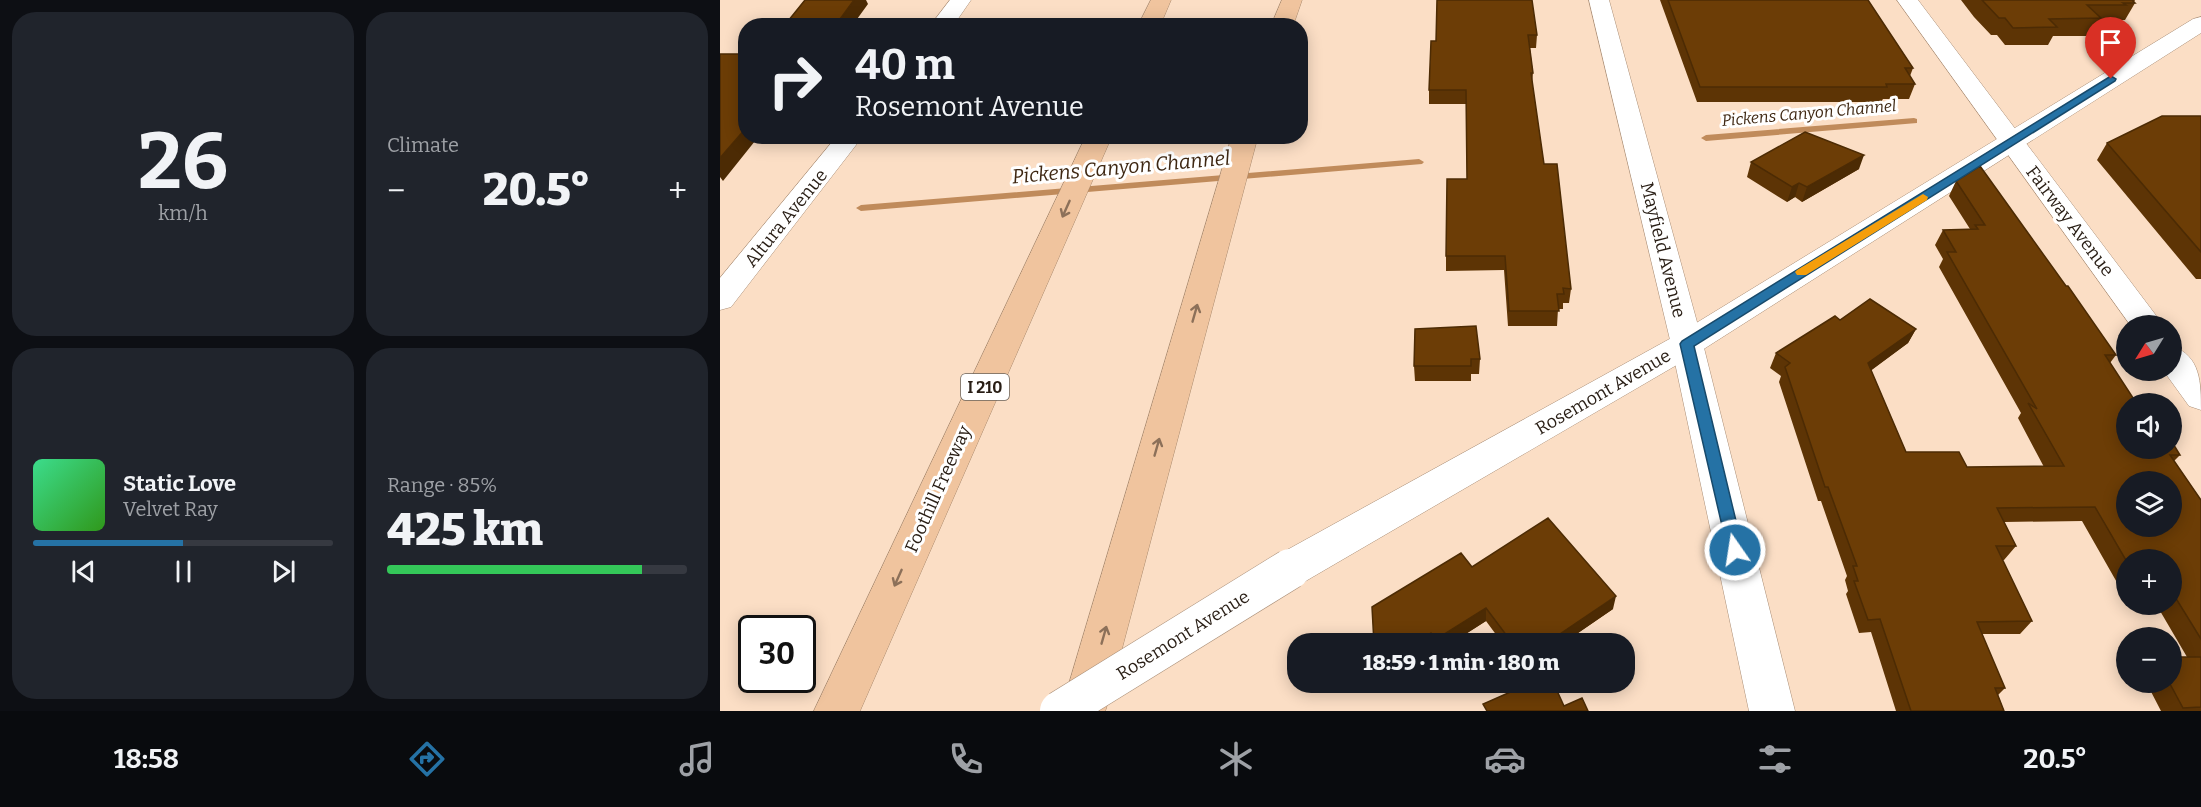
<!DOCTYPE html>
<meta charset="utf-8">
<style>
body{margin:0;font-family:Bitter,serif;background:#20242c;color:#f1f3f6;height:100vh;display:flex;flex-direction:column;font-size:22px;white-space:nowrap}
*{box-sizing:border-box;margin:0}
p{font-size:20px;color:#9ea1a6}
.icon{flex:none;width:33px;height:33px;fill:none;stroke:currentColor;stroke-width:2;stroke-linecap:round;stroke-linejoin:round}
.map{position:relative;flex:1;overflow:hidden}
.drawer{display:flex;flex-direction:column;gap:12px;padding:12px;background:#0d0f14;width:720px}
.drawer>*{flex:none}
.hud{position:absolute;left:18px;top:18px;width:570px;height:126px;border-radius:24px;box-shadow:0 3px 15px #0003;background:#171b24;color:#f1f3f6;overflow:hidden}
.needle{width:39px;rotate:233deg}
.controls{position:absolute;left:1396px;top:315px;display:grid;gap:12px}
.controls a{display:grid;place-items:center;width:66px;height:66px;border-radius:50%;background:#171b24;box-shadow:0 3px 15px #0003;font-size:30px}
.speed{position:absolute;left:18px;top:615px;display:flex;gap:12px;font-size:30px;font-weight:700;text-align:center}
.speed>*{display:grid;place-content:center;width:78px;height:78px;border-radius:50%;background:#171b24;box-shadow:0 3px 15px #0003;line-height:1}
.speed .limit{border:3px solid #111;border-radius:9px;background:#fff;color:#111}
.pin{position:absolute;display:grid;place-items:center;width:51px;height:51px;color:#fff;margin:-62px -26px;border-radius:50% 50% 50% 0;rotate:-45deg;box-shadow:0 0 6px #0007}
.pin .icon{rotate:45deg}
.me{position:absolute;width:66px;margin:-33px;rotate:347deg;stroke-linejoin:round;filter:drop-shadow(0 0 4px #0008)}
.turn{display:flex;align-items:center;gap:21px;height:126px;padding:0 18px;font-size:27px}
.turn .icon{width:78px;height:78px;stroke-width:2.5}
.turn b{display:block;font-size:42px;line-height:51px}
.big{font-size:45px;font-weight:800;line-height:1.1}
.drawer .card{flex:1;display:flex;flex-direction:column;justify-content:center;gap:9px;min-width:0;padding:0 21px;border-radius:24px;background:#20242c}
.drawer .dial{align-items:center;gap:0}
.dial b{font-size:78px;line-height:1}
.song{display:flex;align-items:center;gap:18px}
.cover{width:72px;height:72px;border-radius:9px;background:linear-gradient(135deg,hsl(150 70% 55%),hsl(110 70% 35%))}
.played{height:6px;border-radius:3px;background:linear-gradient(90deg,#2572a5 50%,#363941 50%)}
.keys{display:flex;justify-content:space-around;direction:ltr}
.heat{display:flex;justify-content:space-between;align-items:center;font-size:33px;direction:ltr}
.charge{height:9px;border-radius:4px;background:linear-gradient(90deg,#34c759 85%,#363941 0)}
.drawer .tiles{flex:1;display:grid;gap:12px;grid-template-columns:repeat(2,1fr)}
.trip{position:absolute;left:567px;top:633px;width:348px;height:60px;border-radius:24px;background:#171b24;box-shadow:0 3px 15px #0003;font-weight:800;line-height:60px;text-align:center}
.dock{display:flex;height:96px;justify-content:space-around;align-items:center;background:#090b0e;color:#9ea1a6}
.dock .icon{width:42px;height:42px}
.dock .active{color:#2572a5}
.dock b{font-size:27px;color:#f1f3f6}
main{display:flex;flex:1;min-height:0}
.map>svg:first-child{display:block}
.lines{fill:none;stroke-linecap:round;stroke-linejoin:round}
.stream{fill:#c08b5b;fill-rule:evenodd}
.minor-casing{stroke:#a98e77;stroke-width:1}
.tertiary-casing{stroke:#a98e77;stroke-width:1}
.motorway-casing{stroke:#aa8a6e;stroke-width:1}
.minor{fill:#fff;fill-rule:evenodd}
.tertiary{fill:#fff;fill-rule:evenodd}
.motorway{fill:#f0c49e;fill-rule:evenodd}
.tertiary-bridge-casing{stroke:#a98e77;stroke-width:41;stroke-linecap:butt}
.tertiary-bridge{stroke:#fff;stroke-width:40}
.wall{fill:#5d3405}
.shaded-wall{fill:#4c2b04}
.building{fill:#6c3d06;stroke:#4c2b04;stroke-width:1.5;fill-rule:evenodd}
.oneway{stroke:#8c7059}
.route{fill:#2572a5;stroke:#184a6b;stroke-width:1.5}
.slow{fill:#f59e0b}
.labels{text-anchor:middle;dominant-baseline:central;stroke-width:6;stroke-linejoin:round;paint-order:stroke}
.far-water-label{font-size:16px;font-style:italic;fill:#3e2712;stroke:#fff}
.shield{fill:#fff;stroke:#68615a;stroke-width:1.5}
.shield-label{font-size:16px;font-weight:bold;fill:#281d14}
.street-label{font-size:18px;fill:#281d14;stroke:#fff}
.water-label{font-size:20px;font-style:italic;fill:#3e2712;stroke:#fff}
</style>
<main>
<section class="drawer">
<div class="tiles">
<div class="card dial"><b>26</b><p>km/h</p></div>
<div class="card"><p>Climate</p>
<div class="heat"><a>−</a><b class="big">20.5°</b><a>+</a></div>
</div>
<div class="card">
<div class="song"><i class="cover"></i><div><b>Static Love</b><p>Velvet Ray</p></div></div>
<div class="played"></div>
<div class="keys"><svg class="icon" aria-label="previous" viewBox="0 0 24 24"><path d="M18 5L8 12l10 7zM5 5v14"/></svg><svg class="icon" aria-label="pause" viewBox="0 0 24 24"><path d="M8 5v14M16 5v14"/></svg><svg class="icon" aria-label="next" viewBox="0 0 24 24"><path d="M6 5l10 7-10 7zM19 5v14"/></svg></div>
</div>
<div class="card"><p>Range · 85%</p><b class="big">425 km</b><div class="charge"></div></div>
</div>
</section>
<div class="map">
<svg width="1481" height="711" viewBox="0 0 1481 711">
<rect width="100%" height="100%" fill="#fbdec5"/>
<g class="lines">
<path class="stream" d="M1194,118L1197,119V123L986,141L981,138L986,135Z
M699,159L704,162L702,164L141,211L136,208L141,205Z"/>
<g class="minor-casing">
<path id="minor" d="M230,0H251L233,26H210Z
M869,0H889L983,344L1075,711H1029L951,344Z
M1177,0H1198L1444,326H1411Z
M117,136H143L11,307L0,310V278Z
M1452,346C1481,356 1481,383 1481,410L1469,406L1443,370H1452Z"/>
</g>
<g class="tertiary-casing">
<path id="tertiary" d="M1481,17V33L979,352L584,582L570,587L556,582L550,569L556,556L955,336L1473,19Z"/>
</g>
<g class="motorway-casing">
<path id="motorway" d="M431,0H451L440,26H418Z
M562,0H582L573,26H551Z
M366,136H392L140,711H94Z
M512,136H538L386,709L385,711H341Z"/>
</g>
<use href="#minor" class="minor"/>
<use href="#tertiary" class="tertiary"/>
<use href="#motorway" class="motorway"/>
<g class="tertiary-bridge-casing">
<path id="tertiary-bridge" d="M340,711L570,569"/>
</g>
<use href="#tertiary-bridge" class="tertiary-bridge"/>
</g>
<path class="wall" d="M717,0L817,35L816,48H810L813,73L812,83L824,164L851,289L849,303H843V309H838L837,326H788L784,270L726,271V256L747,179L746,104H709V90L716,41Z
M940,0H1148L1193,68L1190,76L1195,84L1189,99H1163L1161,102H977Z
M1241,0H1415L1414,2L1415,3L1405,20H1397L1396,22H1379L1371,36H1333L1328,45H1285L1277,35H1271L1254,17Z
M1481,116V279H1476L1377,160L1387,143Z
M1031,162L1139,169L1082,202L1075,197L1067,202L1027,177Z
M1236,181L1396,355L1390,363L1407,404L1460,455L1454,461L1481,500V711H1441L1426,682H1452L1467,657L1436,604H1452V560H1407V586H1399L1362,521L1284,522L1296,546L1284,560H1282L1312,621L1300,634H1262L1285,688L1278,695L1284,711H1176L1151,632L1139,633L1126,594L1128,591L1125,580L1127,576L1101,501H1098L1059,382L1061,376L1050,368L1056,353L1120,320L1196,329L1188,343L1151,370L1186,452L1247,467H1324L1298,418L1301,413L1219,267L1223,259L1215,245L1223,230L1250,229L1229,196Z
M695,329L760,359L759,374H751V381H695L694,366Z
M752,567L893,609L842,644H783L766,621L730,644H654Z"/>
<path class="shaded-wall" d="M134,0H146L148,4L132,26H115Z
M26,128V136H39L3,181L0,177V158Z
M1144,155L1139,169L1082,202L1087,187Z
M1079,183L1075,197L1067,202L1072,187Z
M1196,329L1188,343L1141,378L1148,363Z
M896,596L893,609L842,644H825Z
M766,608V621L730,644H715V640Z
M711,633V644H695Z"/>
<path class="building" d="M85,0H134L115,26H64Z
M717,0H812L817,35H808L813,73H811L824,164H837L851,289L843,288L844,294H837L839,311H789L785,256H726L727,179H747L746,90H709L711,41H716Z
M948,0H1148L1193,68H1185L1195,84H1166L1167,87H980Z
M1262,0H1412L1415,3H1403L1406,5H1367L1381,18L1329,19L1337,27L1293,28L1285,18H1279Z
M0,54H26V128L0,158Z
M1442,116H1481V252L1387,143Z
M1085,132L1144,155L1087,187L1079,183L1072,187L1031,162Z
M1260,166L1346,286H1348L1396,355H1385L1417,404H1407V448H1452V442L1460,455H1450L1481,500V639L1452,592V560H1407V562L1375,507L1277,508L1296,546H1276L1312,621L1257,622L1285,688H1275L1284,711H1191L1160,619L1148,620L1134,581H1138L1133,566H1137L1108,487H1105L1065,367L1070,363L1056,353L1115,316L1120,320L1150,299L1196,329L1148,363L1186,452H1239L1247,467L1344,466L1308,403L1317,409L1227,252H1236L1223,230L1258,229L1255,225H1265L1236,181ZM1407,482H1452V526H1407Z
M756,326L760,359H751V366H694L695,329Z
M828,518L896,596L825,644H793L766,608L715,640L711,633L695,644H654L652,607L741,553L752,567Z
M1452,657H1481V707L1463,708L1449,682H1452Z
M813,682H833L844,706L862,698L868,711H767L763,704Z"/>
<defs><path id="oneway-shaft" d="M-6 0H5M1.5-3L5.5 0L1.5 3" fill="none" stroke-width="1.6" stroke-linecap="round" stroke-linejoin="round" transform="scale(1.5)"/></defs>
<g class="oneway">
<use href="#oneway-shaft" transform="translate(346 209) rotate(114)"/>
<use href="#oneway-shaft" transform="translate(475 313) rotate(-74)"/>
<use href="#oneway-shaft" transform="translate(437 447) rotate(-74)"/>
<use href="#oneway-shaft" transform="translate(178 578) rotate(114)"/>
<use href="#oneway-shaft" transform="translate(384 635) rotate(-74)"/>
</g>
<path class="route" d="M1391,76L1396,79L1395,81L974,346L1023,550L1020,556L1015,558L1009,556L960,344L962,341Z"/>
<path class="slow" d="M1203,194L1208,197L1207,200L1086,275H1077L1075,272L1077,270Z"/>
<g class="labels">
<g class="far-water-label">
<text transform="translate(1089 113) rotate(-5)">Pickens Canyon Channel</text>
</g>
<rect class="shield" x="241" y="374" width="48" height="26" rx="4.5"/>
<g class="shield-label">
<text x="265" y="387">I 210</text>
</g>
<g class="street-label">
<text transform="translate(66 218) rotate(-51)">Altura Avenue</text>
<text transform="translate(1350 221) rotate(53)">Fairway Avenue</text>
<text transform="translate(943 250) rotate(76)">Mayfield Avenue</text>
<text transform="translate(883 392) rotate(-30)">Rosemont Avenue</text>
<text transform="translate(218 489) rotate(-66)">Foothill Freeway</text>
<text transform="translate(463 635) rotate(-32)">Rosemont Avenue</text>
</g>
<g class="water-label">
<text transform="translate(401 167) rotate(-5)">Pickens Canyon Channel</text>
</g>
</g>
</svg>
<div class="controls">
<a><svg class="needle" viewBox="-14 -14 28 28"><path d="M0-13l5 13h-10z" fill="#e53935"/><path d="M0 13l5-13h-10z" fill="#9ea1a6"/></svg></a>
<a><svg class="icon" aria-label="sound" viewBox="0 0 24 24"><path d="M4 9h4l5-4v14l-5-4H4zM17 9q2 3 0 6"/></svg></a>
<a><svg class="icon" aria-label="layers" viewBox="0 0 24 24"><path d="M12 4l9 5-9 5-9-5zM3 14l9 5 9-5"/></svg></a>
<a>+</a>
<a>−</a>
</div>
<div class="speed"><div class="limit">30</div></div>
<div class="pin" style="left:1391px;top:79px;background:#d93025"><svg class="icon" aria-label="arrive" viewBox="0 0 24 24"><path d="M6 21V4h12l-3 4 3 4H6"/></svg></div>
<svg class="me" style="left:1015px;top:550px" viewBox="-20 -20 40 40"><circle r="17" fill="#2572a5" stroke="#fff" stroke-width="3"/><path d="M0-11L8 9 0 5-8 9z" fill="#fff"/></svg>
<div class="trip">18:59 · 1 min · 180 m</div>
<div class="hud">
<div class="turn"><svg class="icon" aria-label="right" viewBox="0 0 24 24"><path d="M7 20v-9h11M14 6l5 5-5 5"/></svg><div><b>40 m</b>Rosemont Avenue</div></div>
</div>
</div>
</main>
<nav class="dock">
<b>18:58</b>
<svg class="icon active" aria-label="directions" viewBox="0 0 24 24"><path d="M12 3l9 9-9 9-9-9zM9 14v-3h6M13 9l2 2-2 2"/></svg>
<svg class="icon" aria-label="music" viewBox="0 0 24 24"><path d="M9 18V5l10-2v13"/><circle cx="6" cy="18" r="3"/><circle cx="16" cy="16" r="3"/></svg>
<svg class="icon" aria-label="phone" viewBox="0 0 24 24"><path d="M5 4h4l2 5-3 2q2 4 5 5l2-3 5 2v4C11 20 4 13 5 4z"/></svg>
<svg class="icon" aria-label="climate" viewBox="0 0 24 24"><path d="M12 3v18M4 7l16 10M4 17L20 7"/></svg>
<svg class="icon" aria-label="car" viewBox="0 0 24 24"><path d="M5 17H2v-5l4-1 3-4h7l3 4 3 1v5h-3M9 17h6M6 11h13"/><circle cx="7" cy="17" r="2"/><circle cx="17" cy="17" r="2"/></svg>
<svg class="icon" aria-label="filters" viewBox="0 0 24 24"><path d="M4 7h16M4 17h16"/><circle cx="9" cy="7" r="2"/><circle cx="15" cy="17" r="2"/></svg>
<b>20.5°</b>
</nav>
